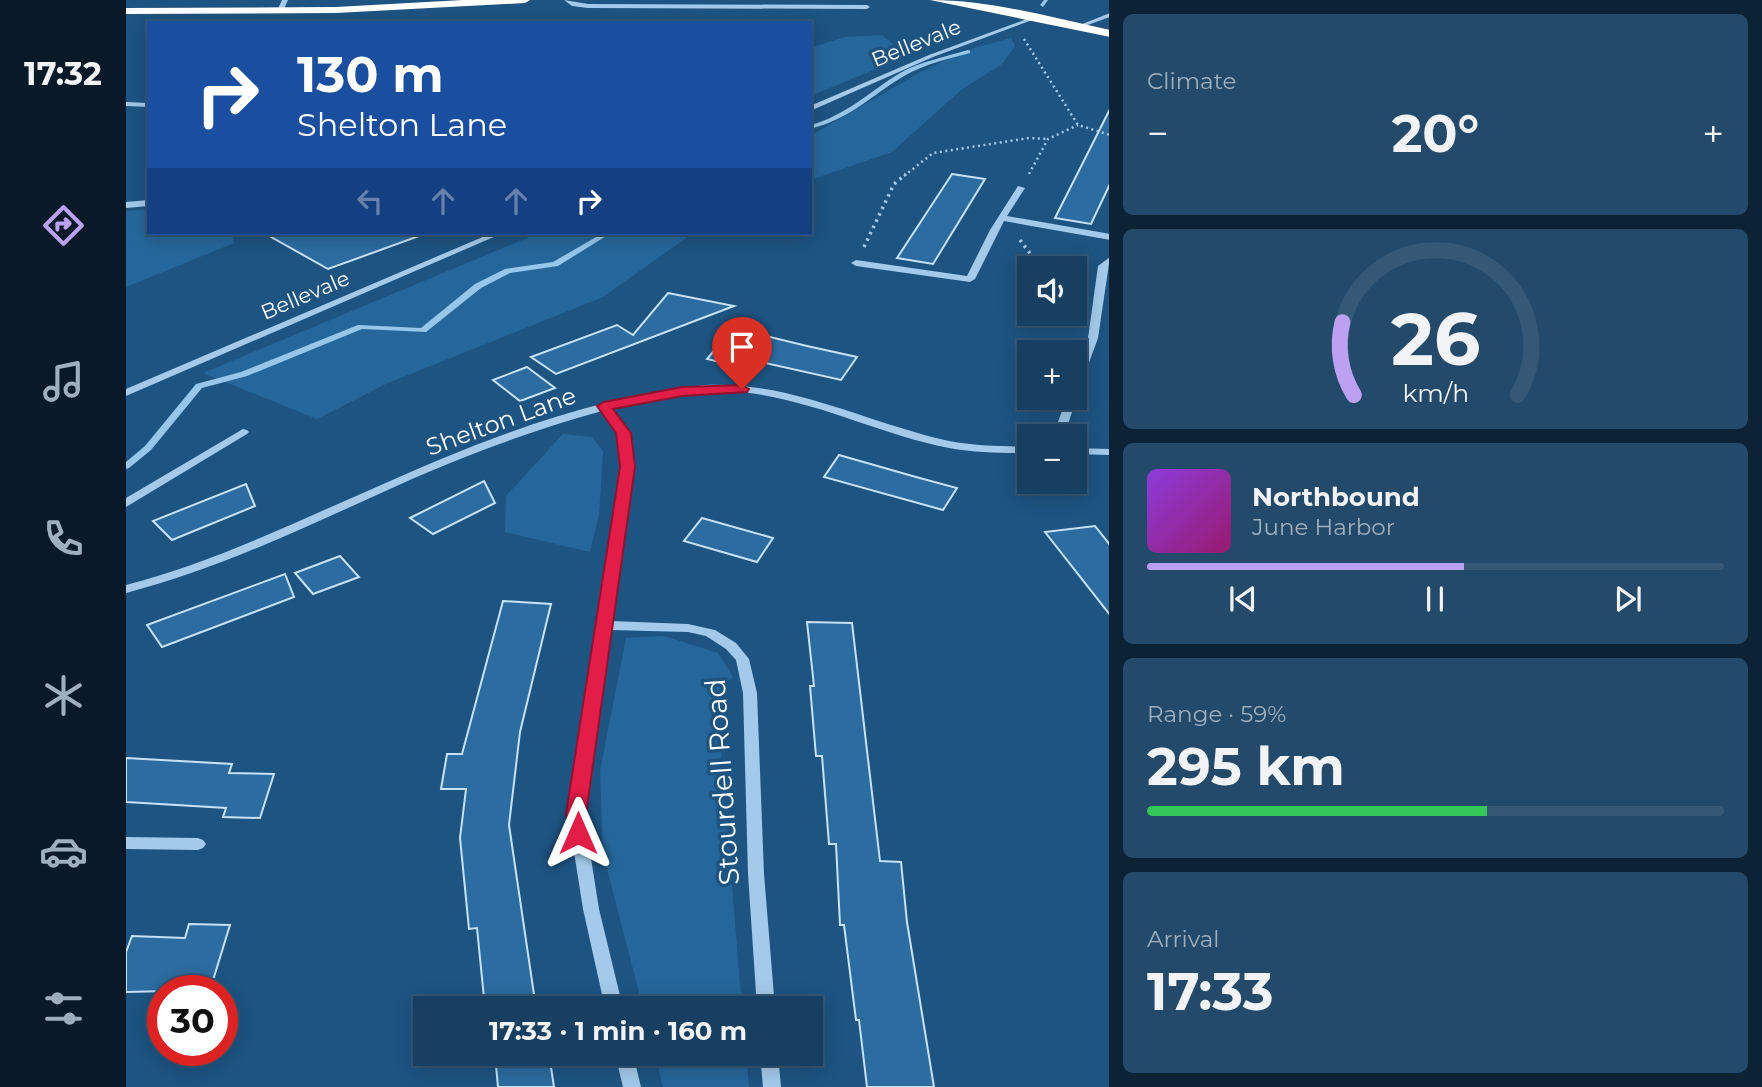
<!DOCTYPE html>
<meta charset="utf-8">
<style>
body{margin:0;font-family:Montserrat,sans-serif;background:#234a6b;color:#f1f3f6;height:100vh;display:flex;flex-direction:column;font-size:26px;white-space:nowrap}
*{box-sizing:border-box;margin:0}
p{font-size:23px;color:#9eafbe}
.icon{flex:none;width:38px;height:38px;fill:none;stroke:currentColor;stroke-width:2;stroke-linecap:round;stroke-linejoin:round}
.map{position:relative;flex:1;overflow:hidden}
.sheet{display:flex;flex-direction:column;gap:14px;padding:14px;background:#0c2336;width:653px}
.sheet>*{flex:none}
.guide{position:absolute;left:21px;top:21px;width:665px;height:214px;border-radius:0px;box-shadow:0 4px 18px #0003,0 0 0 2px #355877;background:#1a4fa0;color:#fff;overflow:hidden}
.tools{position:absolute;left:891px;top:256px;display:grid;gap:14px}
.tools a{display:grid;place-items:center;width:70px;height:70px;border-radius:0px;background:#163f62;box-shadow:0 4px 18px #0003,0 0 0 2px #355877;font-size:35px}
.speed{position:absolute;left:21px;top:975px;display:flex;gap:14px;font-size:35px;font-weight:700;text-align:center}
.speed>*{display:grid;place-content:center;width:91px;height:91px;border-radius:50%;background:#163f62;box-shadow:0 4px 18px #0003,0 0 0 2px #355877;line-height:1}
.speed .limit{border:10px solid #d22;background:#fff;color:#111}
.pin{position:absolute;display:grid;place-items:center;width:60px;height:60px;color:#fff;margin:-72px -30px;border-radius:50% 50% 50% 0;rotate:-45deg;box-shadow:0 0 7px #0007}
.pin .icon{rotate:45deg}
.me{position:absolute;width:77px;margin:-38px;rotate:0deg;stroke-linejoin:round;filter:drop-shadow(0 0 5px #0008)}
.turn{display:flex;align-items:center;gap:24px;height:147px;padding:0 35px;font-size:32px}
.turn .icon{width:91px;height:91px;stroke-width:2.5}
.turn b{display:block;font-size:49px;line-height:60px}
.lanes{display:flex;align-items:center;height:66px;padding:0 35px;background:#0003;justify-content:center;gap:35px;direction:ltr}
.lanes .off{opacity:.35}
.big{font-size:52px;font-weight:700;line-height:1.1}
.sheet .widget{flex:1;display:flex;flex-direction:column;justify-content:center;gap:10px;min-width:0;padding:0 24px;border-radius:10px;background:#234a6b}
.sheet .dial{align-items:center;gap:0}
.dial svg{height:182px;overflow:visible;fill:none;stroke:#355877;stroke-width:7;stroke-linecap:round;text-anchor:middle}
.dial text{fill:#f1f3f6;stroke:none}
.song{display:flex;align-items:center;gap:21px}
.cover{width:84px;height:84px;border-radius:10px;background:linear-gradient(135deg,hsl(270 70% 55%),hsl(320 70% 35%))}
.played{height:7px;border-radius:4px;background:linear-gradient(90deg,#bca0f2 55%,#355877 55%)}
.keys{display:flex;justify-content:space-around;direction:ltr}
.heat{display:flex;justify-content:space-between;align-items:center;font-size:38px;direction:ltr}
.charge{height:10px;border-radius:5px;background:linear-gradient(90deg,#34c759 59%,#355877 0)}
.trip{position:absolute;left:287px;top:996px;width:410px;height:70px;border-radius:0px;background:#163f62;box-shadow:0 4px 18px #0003,0 0 0 2px #355877;font-weight:700;line-height:70px;text-align:center}
main{display:flex;flex:1;min-height:0}
.tabs{display:flex;flex-direction:column;width:126px;justify-content:space-around;align-items:center;background:#091927;color:#9eafbe}
.tabs .icon{width:49px;height:49px}
.tabs .on{color:#bca0f2}
.tabs b{font-size:32px;color:#f1f3f6}
.map>svg:first-child{display:block}
.green{fill:#26679b}
.lines{fill:none;stroke-linecap:round;stroke-linejoin:round}
.stream{fill:#96c7eb;fill-rule:evenodd}
.building{fill:#2c6ca0;stroke:#c7e2f7;stroke-width:2}
.path-far1{stroke:#a3caea;stroke-width:2.5;stroke-dasharray:2 3.5;stroke-linecap:butt}
.path{stroke:#a3caea;stroke-width:3.5;stroke-dasharray:2.5 4.5;stroke-linecap:butt}
.minor{fill:#a3caea;fill-rule:evenodd}
.highway{fill:#fff;fill-rule:evenodd}
.route{fill:#e11d48;stroke:#92132f;stroke-width:2}
.labels{text-anchor:middle;dominant-baseline:central;stroke-width:7;stroke-linejoin:round;paint-order:stroke}
.far-street-label{font-size:21px;fill:#fff;stroke:#1d5482}
.street-label{font-size:24px;fill:#fff;stroke:#1d5482}
.near-street-label{font-size:28px;fill:#fff;stroke:#1d5482}
</style>
<main>
<nav class="tabs">
<b>17:32</b>
<svg class="icon on" aria-label="directions" viewBox="0 0 24 24"><path d="M12 3l9 9-9 9-9-9zM9 14v-3h6M13 9l2 2-2 2"/></svg>
<svg class="icon" aria-label="music" viewBox="0 0 24 24"><path d="M9 18V5l10-2v13"/><circle cx="6" cy="18" r="3"/><circle cx="16" cy="16" r="3"/></svg>
<svg class="icon" aria-label="phone" viewBox="0 0 24 24"><path d="M5 4h4l2 5-3 2q2 4 5 5l2-3 5 2v4C11 20 4 13 5 4z"/></svg>
<svg class="icon" aria-label="climate" viewBox="0 0 24 24"><path d="M12 3v18M4 7l16 10M4 17L20 7"/></svg>
<svg class="icon" aria-label="car" viewBox="0 0 24 24"><path d="M5 17H2v-5l4-1 3-4h7l3 4 3 1v5h-3M9 17h6M6 11h13"/><circle cx="7" cy="17" r="2"/><circle cx="17" cy="17" r="2"/></svg>
<svg class="icon" aria-label="filters" viewBox="0 0 24 24"><path d="M4 7h16M4 17h16"/><circle cx="9" cy="7" r="2"/><circle cx="15" cy="17" r="2"/></svg>
</nav>
<div class="map">
<svg width="984" height="1087" viewBox="0 0 984 1087">
<rect width="100%" height="100%" fill="#1d5482"/>
<path class="green" d="M756,35L782,56L684,96V48L719,37Z
M885,38L889,46L876,64L835,90L766,152L684,180V136L791,74L841,50Z
M23,209V233H105L108,243L0,287V211Z
M413,233H567L477,297L262,383L191,419L77,373Z
M437,434L466,437L477,451L473,514L464,552L379,532L380,496Z
M538,636L592,653L607,677L590,692L616,1008H517L477,853L474,771L500,638Z
M529,1054H620L623,1087H537Z"/>
<g class="lines">
<path class="stream" d="M918,0H922L917,7L914,5Z
M842,50L844,51V53C821,59 799,64 778,76C743,97 726,118 684,129V125C720,116 744,91 774,73C796,61 819,57 842,50Z
M477,233H485L432,266L384,273L355,288L300,332L236,329L121,376L76,388L25,450L3,468L0,469V462L19,446L70,384L115,372L232,325L295,328L349,284L379,269L427,262Z"/>
</g>
<path class="building" d="M984,109V184L965,224L929,218Z
M826,174L859,179L807,264L771,258Z
M138,233H293V236L202,269Z
M542,293L608,306L430,374L405,357L491,325L507,335Z
M607,328L681,346L731,357L715,380L626,360L619,368L581,359Z
M401,367L429,388L394,401L367,380Z
M713,455L790,477L831,488L817,510L698,477Z
M358,481L369,503L307,534L284,518Z
M120,484L129,506L46,540L27,521Z
M576,518L647,538L631,562L558,541Z
M969,526L984,545V615L919,532Z
M214,556L233,577L187,594L169,573Z
M159,574L168,597L36,647L21,625Z
M377,601L425,604L394,732L383,825L410,1008H359L351,928L343,929L334,838L340,789H315L321,754H336Z
M681,622L726,623L754,861L775,862L781,922L808,1087H741L733,1020H730L718,925H714L710,844H703L696,756H690L684,686H688Z
M0,758L106,764L103,773L148,774L134,818L97,817L100,808L0,802Z
M63,924L104,925L84,990L0,992V952L6,936L59,938Z
M381,1054H423L428,1087H372L369,1055Z"/>
<g class="lines">
<path class="path-far1" d="M898,39L952,125L984,135
M903,174L922,139L952,125
M778,176L807,153L903,138L922,139"/>
<path class="path" d="M894,240L915,268
M738,247L768,184L780,174"/>
<path class="minor" d="M156,0H162L157,11L154,13L151,11Z
M438,0L462,4L741,5L744,7L741,9L462,8L446,6Z
M984,13V17L956,27L951,26Z
M909,16L914,17L807,57L684,111V106L803,55Z
M0,102L23,103V107L0,106Z
M892,186L899,188L881,216L984,234V240L878,221L849,279L844,282L730,266L725,263L730,260L841,276L864,230Z
M23,200V206L0,208V202Z
M366,233H377L0,396V389Z
M984,257L972,338L953,390L948,393V374L962,338L972,266Z
M579,385C665,381 741,423 823,441C849,446 876,446 903,447V453C876,453 850,453 823,448C747,433 681,395 601,391C563,389 523,401 486,409L503,433L507,467L485,621L562,624L589,630L610,643L623,659L631,693L638,874L649,1008H631L622,874L617,693L610,660L600,649L580,636L562,632L484,630L458,814L473,909L497,1008H479L457,909L442,814L471,627L469,625L472,622L495,467L491,433L476,411C411,429 348,452 286,479C192,521 100,567 0,593V585C86,563 165,524 246,489C353,441 463,397 579,385Z
M948,394L951,397L938,436H927L941,397H948Z
M117,429L121,430L123,432L121,434L0,507V498Z
M948,448L984,449V455L948,454Z
M0,837L72,838L77,840L80,844L77,848L72,850L0,849Z
M489,1054H507L515,1087H497Z
M634,1054H652L655,1087H637Z"/>
<path class="highway" d="M337,0H404L399,3L210,13L0,14V8L210,7Z
M804,0C865,0 924,17 984,30V37Z"/>
</g>
<path class="route" d="M616,385L623,389L621,392L556,396L487,409L505,433L509,467L460,814L462,833L459,838H445L440,814L494,467L490,433L471,406L478,402L556,387Z"/>
<g class="labels">
<g class="far-street-label">
<text transform="translate(790 43) rotate(-22)">Bellevale</text>
<text transform="translate(179 295) rotate(-23)">Bellevale</text>
</g>
<g class="street-label">
<text transform="translate(375 421) rotate(-20)">Shelton Lane</text>
</g>
<g class="near-street-label">
<text transform="translate(596 782) rotate(-94)">Stourdell Road</text>
</g>
</g>
</svg>
<div class="tools">
<a><svg class="icon" aria-label="sound" viewBox="0 0 24 24"><path d="M4 9h4l5-4v14l-5-4H4zM17 9q2 3 0 6"/></svg></a>
<a>+</a>
<a>−</a>
</div>
<div class="speed"><div class="limit">30</div></div>
<div class="pin" style="left:616px;top:389px;background:#d93025"><svg class="icon" aria-label="arrive" viewBox="0 0 24 24"><path d="M6 21V4h12l-3 4 3 4H6"/></svg></div>
<svg class="me" style="left:452px;top:833px" viewBox="-20 -20 40 40"><path d="M0-17L14 15 0 8-14 15z" fill="#e11d48" stroke="#fff" stroke-width="4"/></svg>
<div class="trip">17:33 · 1 min · 160 m</div>
<div class="guide">
<div class="turn"><svg class="icon" aria-label="right" viewBox="0 0 24 24"><path d="M7 20v-9h11M14 6l5 5-5 5"/></svg><div><b>130 m</b>Shelton Lane</div></div>
<div class="lanes"><svg class="icon off" aria-label="left" viewBox="0 0 24 24"><path d="M17 20v-9H6M10 6l-5 5 5 5"/></svg><svg class="icon off" aria-label="ahead" viewBox="0 0 24 24"><path d="M12 20V5M6 11l6-6 6 6"/></svg><svg class="icon off" aria-label="ahead" viewBox="0 0 24 24"><path d="M12 20V5M6 11l6-6 6 6"/></svg><svg class="icon" aria-label="right" viewBox="0 0 24 24"><path d="M7 20v-9h11M14 6l5 5-5 5"/></svg></div>
</div>
</div>
<section class="sheet">
<div class="widget"><p>Climate</p>
<div class="heat"><a>−</a><b class="big">20°</b><a>+</a></div>
</div>
<div class="widget dial"><svg viewBox="0 0 100 80">
<path d="M14 69A42 42 0 1 1 86 69"/>
<path d="M14 69A42 42 0 0 1 9 37" stroke="#bca0f2"/>
<text x="50" y="56" font-size="32" font-weight="700">26</text>
<text x="50" y="72" font-size="11">km/h</text>
</svg></div>
<div class="widget">
<div class="song"><i class="cover"></i><div><b>Northbound</b><p>June Harbor</p></div></div>
<div class="played"></div>
<div class="keys"><svg class="icon" aria-label="previous" viewBox="0 0 24 24"><path d="M18 5L8 12l10 7zM5 5v14"/></svg><svg class="icon" aria-label="pause" viewBox="0 0 24 24"><path d="M8 5v14M16 5v14"/></svg><svg class="icon" aria-label="next" viewBox="0 0 24 24"><path d="M6 5l10 7-10 7zM19 5v14"/></svg></div>
</div>
<div class="widget"><p>Range · 59%</p><b class="big">295 km</b><div class="charge"></div></div>
<div class="widget"><p>Arrival</p><b class="big">17:33</b></div>
</section>
</main>
